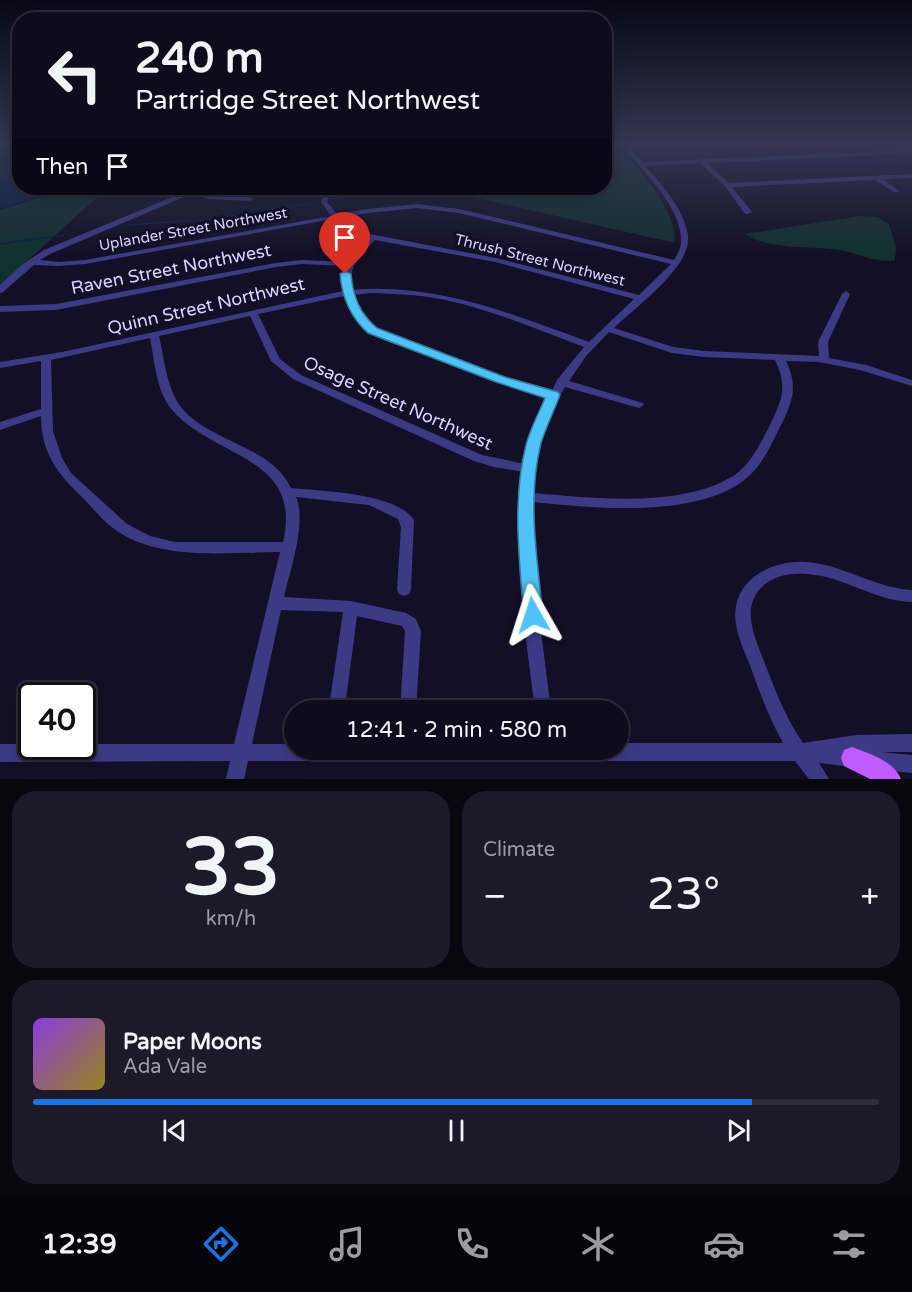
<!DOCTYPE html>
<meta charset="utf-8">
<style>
body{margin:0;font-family:"Varela Round",sans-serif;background:#1c1929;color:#f1f3f6;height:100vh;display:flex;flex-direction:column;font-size:22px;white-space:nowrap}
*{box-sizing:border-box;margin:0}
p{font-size:20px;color:#9b9ba3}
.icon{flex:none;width:33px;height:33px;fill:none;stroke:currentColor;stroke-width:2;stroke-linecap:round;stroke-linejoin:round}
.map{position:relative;height:779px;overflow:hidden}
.sheet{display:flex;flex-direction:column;gap:12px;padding:12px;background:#08060f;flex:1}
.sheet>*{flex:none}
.guide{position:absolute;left:12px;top:12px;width:600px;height:183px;border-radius:24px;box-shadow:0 3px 15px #0003,0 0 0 2px #2e2b3b;background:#0e0b1c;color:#f1f3f6;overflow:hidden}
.speed{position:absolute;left:18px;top:682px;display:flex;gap:12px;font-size:30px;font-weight:700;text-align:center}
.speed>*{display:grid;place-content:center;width:78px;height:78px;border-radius:50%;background:#0e0b1c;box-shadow:0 3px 15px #0003,0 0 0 2px #2e2b3b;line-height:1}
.speed .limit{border:3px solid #111;border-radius:9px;background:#fff;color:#111}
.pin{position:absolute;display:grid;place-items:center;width:51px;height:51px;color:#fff;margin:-62px -26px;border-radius:50% 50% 50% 0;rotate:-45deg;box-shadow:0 0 6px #0007}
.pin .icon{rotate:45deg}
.me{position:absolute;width:66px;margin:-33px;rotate:354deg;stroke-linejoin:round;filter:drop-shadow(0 0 4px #0008)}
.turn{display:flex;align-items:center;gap:21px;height:126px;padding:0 24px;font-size:27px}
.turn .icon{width:78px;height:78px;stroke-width:2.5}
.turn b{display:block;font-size:42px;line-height:51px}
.then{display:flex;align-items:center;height:57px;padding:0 24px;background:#0003;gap:12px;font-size:22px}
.big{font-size:45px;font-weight:600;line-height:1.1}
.sheet .widget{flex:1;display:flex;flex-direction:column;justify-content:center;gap:9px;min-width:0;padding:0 21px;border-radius:24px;background:#1c1929}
.sheet .dial{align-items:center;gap:0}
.dial b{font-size:78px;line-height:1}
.song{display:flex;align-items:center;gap:18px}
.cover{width:72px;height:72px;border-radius:9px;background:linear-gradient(135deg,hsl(270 70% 55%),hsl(50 70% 35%))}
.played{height:6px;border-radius:3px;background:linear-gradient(90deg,#1a73e8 85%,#2e2b3b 85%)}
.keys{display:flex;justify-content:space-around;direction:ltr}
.heat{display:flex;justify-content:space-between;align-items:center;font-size:33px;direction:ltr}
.sheet .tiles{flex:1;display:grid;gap:12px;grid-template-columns:1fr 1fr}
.widget:last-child{grid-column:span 2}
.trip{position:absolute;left:284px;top:700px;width:345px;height:60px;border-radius:30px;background:#0e0b1c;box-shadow:0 3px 15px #0003,0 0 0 2px #2e2b3b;font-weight:600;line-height:60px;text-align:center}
.menu{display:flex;height:96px;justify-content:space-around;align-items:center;background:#06040b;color:#9b9ba3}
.menu .icon{width:42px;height:42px}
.menu .active{color:#1a73e8}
.menu b{font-size:27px;color:#f1f3f6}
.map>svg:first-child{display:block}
.green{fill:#12302f}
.water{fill:#0a1f44}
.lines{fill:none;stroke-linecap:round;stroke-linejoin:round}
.stream{stroke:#0a1f44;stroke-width:1.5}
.minor{fill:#3d3a85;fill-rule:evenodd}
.major{fill:#c25bff;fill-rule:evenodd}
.route{fill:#4fc3f7;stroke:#337fa1;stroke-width:1.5}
.labels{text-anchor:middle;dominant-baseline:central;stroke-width:6;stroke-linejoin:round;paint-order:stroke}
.far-street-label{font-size:15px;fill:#d9d4ff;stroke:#130f26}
.street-label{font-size:18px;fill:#d9d4ff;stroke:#130f26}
</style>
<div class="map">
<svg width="912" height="779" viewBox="0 0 912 779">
<rect width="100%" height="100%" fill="#130f26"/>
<path class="green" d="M605,145H617C640,171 676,206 675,243L468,196L410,190L411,188H604Z
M72,188H107L0,286V210Z
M861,216L877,217L889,224L896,247L895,260C878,264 857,253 840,250C809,245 773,251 744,234Z"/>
<path class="water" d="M0,145H19L20,188H68L0,209Z"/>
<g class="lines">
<path class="stream" d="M635,148L728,145
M604,150L618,149
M331,199L394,188
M128,225L213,219L317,202
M0,244L70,234"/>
<path class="minor" d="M621,145H627L642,162L882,151L912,147V151L882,155L707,163L729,183L912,174V178L883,179L898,190L899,191L896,193L875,180L732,187L752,212L748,214H745L725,186L700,163L645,166C662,185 685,210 688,236C692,267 634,308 614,328L673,347L704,351L819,356L818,342L842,294L846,291L850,294L828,342L829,358L866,365L912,380V386L860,370L819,362L786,361C799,388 792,403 779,429C771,445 763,463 750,475C703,520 592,508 533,502C531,572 543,642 551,711H535C526,633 510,550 524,472L494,467L474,461L293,379L271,361L250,316L159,336C164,358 166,383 178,403C204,442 271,444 291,488C321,491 397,493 414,520L411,590L409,594L404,596L399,594L397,590L401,527L398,519L369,505L296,497C307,523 290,570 284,597L351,601L406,613L416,619L421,631L416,711H400L405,631L402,626L357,616L345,707L344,711H330L329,707L343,612L281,610L252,744H294V750H618V743H783C770,719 760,694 751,668C744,649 732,628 736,606C742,574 777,560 807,562C844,565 875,588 912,590V602C874,601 844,576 807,574C791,573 776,575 764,585C737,608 758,643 767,669C777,695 787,720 803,743L856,735L912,734V752H881L912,755V773L871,769L865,766L863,761L861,764L855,767L819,763L829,779H809L795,761H248L244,779H226L230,761L0,762V744H32V747H82V744H234L280,552C227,552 166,561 120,533C105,524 92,507 80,495C56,472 41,451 41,416L0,430V422L41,409V361L0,368V362L62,352L343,291L342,279L345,266L302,264L276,267L56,310L0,312V306L56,304L276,263L302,260L348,262L368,238C353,235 343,233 333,219L85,264L59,266L34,265L3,292L0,293V285L23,264L44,250L194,188H202L197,191L210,195L250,197L253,199L250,201L209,199L191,194L50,254L40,260L59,262L85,260L331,216L321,202C323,193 329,187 339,188L329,196L327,202L337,214L368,209L417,204L459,209L674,260C678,254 682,246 681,238C680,205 641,169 621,145ZM417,208L459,213L671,264L639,295L496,258L354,231L345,224L340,218L368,213ZM375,240L495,262L634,299L589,342C512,314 435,282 351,290C347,267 361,255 375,240ZM371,293C392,294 414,294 435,298C486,307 535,329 584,347L557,380L552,391L502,376L392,337L372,326L365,319L353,295ZM344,296L359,323L366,330L386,341L495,380L548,397C536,417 529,442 525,464L482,455L301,375L280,359L258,314ZM609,332L672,353L704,357L775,360C788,387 782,400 770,425C761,442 752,462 736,474C685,509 592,498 533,493C535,456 546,418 565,387L639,408L644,405L643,403L569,381L586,356ZM150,338C155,363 156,393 174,412C217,459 303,457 283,542H175L150,536L127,524L71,473L62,458L53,431L51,360Z"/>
<path class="major" d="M852,747C869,754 893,760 901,779H870L844,766L841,758L844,750Z"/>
</g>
<linearGradient id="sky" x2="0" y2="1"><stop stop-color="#0a0815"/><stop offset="0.57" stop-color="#333752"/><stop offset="1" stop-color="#333752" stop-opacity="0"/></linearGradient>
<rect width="912" height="254" fill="url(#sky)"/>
<path class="route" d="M345,271L351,274C353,296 359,313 377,328L505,377L558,392L560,395C554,411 546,427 541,443C527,499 537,558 543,615L540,621L533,623L526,621L524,615C519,558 512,501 526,445C530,429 539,413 545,398L496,382L368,333C350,317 342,298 340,274Z"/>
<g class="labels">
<g class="far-street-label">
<text transform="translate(193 229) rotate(-10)">Uplander Street Northwest</text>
<text transform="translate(540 260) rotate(14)">Thrush Street Northwest</text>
</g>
<g class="street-label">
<text transform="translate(171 269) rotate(-11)">Raven Street Northwest</text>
<text transform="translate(206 306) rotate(-13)">Quinn Street Northwest</text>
<text transform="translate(398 403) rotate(24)">Osage Street Northwest</text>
</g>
</g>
</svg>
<div class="speed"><div class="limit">40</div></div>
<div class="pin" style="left:345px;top:274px;background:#d93025"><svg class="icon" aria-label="arrive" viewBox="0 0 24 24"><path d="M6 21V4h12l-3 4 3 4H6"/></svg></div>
<svg class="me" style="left:533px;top:615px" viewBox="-20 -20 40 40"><path d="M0-17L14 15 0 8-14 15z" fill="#4fc3f7" stroke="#fff" stroke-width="4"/></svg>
<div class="trip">12:41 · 2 min · 580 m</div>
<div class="guide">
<div class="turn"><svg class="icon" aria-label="left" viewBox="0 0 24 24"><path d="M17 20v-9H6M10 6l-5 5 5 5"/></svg><div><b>240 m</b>Partridge Street Northwest</div></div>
<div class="then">Then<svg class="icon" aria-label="arrive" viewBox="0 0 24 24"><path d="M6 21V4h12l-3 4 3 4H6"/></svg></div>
</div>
</div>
<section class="sheet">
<div class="tiles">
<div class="widget dial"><b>33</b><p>km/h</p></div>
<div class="widget"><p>Climate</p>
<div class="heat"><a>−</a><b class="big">23°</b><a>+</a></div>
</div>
<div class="widget">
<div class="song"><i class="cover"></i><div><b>Paper Moons</b><p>Ada Vale</p></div></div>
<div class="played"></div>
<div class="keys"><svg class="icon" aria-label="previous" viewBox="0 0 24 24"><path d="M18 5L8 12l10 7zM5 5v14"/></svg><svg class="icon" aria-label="pause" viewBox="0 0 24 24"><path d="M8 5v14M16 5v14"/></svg><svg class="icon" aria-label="next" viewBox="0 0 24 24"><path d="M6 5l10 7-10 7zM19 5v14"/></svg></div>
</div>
</div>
</section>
<nav class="menu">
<b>12:39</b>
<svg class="icon active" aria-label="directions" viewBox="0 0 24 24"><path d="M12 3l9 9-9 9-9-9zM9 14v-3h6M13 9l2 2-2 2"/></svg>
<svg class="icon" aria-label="music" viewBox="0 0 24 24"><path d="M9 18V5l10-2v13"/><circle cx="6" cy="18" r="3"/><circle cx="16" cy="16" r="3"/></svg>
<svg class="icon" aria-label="phone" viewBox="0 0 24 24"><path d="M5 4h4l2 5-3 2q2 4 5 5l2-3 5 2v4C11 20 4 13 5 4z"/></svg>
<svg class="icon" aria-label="climate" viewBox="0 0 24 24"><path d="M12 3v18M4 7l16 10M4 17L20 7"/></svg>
<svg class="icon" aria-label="car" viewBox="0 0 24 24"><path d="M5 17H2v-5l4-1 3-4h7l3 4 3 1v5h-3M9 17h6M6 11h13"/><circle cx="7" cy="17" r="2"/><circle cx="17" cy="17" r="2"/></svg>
<svg class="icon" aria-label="filters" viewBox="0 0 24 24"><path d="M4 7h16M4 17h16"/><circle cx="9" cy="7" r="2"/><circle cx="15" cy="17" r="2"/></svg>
</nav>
